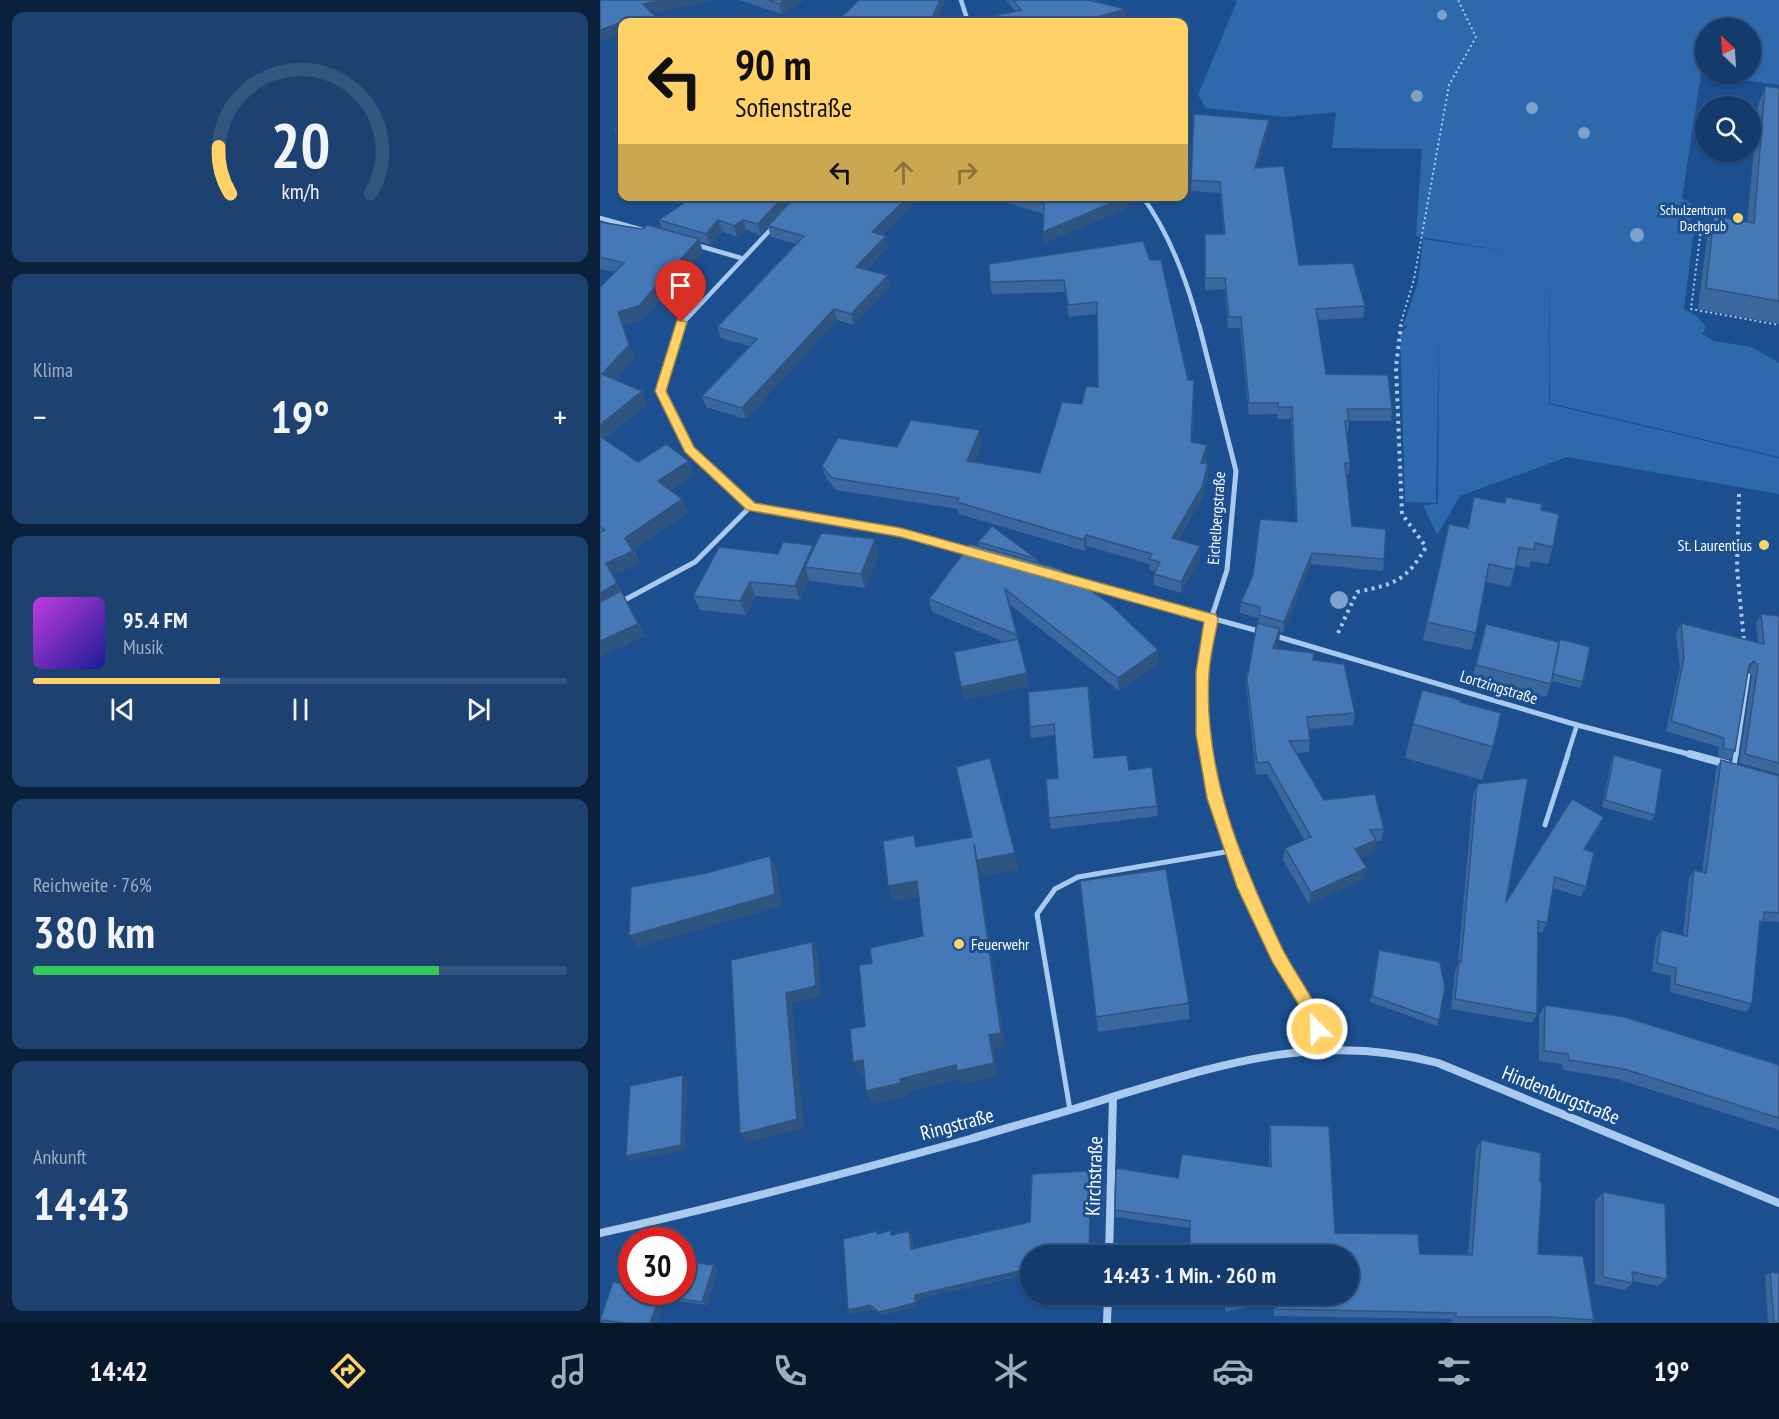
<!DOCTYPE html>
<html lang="de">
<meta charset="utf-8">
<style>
body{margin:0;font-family:"PT Sans Narrow",sans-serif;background:#1d4271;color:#f1f3f6;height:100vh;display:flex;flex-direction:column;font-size:22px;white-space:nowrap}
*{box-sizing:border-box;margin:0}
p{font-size:20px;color:#9dadc1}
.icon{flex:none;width:33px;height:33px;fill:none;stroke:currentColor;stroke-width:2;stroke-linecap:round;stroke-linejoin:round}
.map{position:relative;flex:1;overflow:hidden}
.drawer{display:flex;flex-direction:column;gap:12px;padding:12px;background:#0b203b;width:600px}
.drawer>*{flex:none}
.hud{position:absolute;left:18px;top:18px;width:570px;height:183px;border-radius:12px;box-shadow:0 2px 4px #0004,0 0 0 2px #33557e;background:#ffd166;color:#111;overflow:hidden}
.needle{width:39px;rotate:335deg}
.buttons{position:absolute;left:1095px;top:18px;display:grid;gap:12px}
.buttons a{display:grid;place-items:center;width:66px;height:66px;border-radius:50%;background:#143b6b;box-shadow:0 2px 4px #0004,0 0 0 2px #33557e;font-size:30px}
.speed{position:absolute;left:18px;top:1227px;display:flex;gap:12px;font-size:30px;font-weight:700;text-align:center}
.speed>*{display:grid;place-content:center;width:78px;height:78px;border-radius:50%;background:#143b6b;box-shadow:0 2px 4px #0004,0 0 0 2px #33557e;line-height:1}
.speed .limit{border:9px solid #d22;background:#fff;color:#111}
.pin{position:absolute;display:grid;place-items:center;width:51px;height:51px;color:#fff;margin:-62px -26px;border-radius:50% 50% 50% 0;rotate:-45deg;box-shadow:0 0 6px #0007}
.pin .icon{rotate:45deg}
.me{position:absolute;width:66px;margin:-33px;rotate:337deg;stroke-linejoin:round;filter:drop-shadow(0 0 4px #0008)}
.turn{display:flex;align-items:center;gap:21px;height:126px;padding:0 18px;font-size:27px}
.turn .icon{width:78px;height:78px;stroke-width:2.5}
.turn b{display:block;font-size:42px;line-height:51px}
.lanes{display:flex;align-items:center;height:57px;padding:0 18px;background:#0003;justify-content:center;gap:30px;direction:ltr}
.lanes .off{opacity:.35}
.big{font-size:45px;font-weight:600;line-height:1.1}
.drawer .tile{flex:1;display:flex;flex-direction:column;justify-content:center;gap:9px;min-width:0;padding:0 21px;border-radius:12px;background:#1d4271}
.drawer .dial{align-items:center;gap:0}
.dial svg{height:156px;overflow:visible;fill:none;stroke:#33557e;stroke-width:7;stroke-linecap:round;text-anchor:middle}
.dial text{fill:#f1f3f6;stroke:none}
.song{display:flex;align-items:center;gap:18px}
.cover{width:72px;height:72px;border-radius:9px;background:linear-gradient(135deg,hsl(290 70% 55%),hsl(240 70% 35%))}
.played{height:6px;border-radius:3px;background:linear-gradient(90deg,#ffd166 35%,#33557e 35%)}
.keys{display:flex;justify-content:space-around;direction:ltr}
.heat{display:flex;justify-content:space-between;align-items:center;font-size:33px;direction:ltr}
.charge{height:9px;border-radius:4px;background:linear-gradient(90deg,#34c759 76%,#33557e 0)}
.trip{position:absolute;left:420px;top:1245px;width:339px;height:60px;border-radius:30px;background:#143b6b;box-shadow:0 2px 4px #0004,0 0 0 2px #33557e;font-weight:600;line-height:60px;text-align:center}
.tab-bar{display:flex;height:96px;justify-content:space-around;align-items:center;background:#08182b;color:#9dadc1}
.tab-bar .icon{width:42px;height:42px}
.tab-bar .current{color:#ffd166}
.tab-bar b{font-size:27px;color:#f1f3f6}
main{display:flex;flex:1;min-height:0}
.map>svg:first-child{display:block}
.green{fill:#2e69ad;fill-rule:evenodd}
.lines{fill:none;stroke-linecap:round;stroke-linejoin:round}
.path-far1{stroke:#a9c9ee;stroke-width:2;stroke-dasharray:2 3;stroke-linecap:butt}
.path{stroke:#a9c9ee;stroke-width:4;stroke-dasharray:3 4.5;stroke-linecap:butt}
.lane-far1{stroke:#a9c9ee;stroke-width:4.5}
.lane{stroke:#a9c9ee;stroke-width:5}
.street-far2{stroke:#a9c9ee;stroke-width:4.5}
.street-far1{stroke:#a9c9ee;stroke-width:5}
.street{stroke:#a9c9ee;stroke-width:8}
.tree{fill:#7ea0ca}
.wall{fill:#3a679d}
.shaded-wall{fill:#305480}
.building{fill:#4478b7;stroke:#305480;stroke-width:1.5}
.route{fill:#ffd166;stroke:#a68842;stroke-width:1.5}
.poi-dot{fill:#ffd166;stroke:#1b4f8f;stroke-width:2}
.labels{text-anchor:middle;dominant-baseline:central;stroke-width:6;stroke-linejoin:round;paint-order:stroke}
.far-poi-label{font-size:14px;fill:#fff;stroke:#1b4f8f;text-anchor:end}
.street-label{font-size:16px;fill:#fff;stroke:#1b4f8f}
.poi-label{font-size:16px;fill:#fff;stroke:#1b4f8f;text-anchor:end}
.near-street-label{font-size:20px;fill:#fff;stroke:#1b4f8f}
</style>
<main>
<section class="drawer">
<div class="tile dial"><svg viewBox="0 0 100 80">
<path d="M14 69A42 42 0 1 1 86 69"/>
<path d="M14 69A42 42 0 0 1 8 45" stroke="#ffd166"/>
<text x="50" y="56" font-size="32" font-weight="700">20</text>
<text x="50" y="72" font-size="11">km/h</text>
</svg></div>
<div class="tile"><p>Klima</p>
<div class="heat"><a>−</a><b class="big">19°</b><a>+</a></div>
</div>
<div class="tile">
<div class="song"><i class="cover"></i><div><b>95.4 FM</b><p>Musik</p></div></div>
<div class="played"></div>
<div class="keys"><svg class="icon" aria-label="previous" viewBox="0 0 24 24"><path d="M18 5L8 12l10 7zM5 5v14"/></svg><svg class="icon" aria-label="pause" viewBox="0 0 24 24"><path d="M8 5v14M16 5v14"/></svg><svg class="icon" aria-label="next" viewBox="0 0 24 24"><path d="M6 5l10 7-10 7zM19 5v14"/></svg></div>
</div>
<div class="tile"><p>Reichweite · 76%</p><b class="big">380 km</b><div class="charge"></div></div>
<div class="tile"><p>Ankunft</p><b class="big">14:43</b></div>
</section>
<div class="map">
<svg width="1179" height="1323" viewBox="0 0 1179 1323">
<rect width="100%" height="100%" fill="#1b4f8f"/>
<path class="green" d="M631,0H1179V85L1101,74L1082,198L1092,204L1090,229L1094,230L1084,309L1097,316L1106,327L1102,334L1114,341L1152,347L1179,363V457L950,403V259L949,404L1179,458V494L967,457L860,496L837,535L823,505L838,504L839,325L836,503L805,502L800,334L808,326H803L818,282L823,239L910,252L816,236L822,149L732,148L736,112L686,117L606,108L598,95L637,1ZM1106,28H1150V74H1106Z"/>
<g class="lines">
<path class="path-far1" d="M1101,229L1091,309L1179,325
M800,326L814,279L849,85L876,37L858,0"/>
<path class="path" d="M1139,494L1137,568L1144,642
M738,633L757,592C795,584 806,581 826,547L802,514L796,367L801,325"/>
<path class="lane-far1" d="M967,756L977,725
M1136,756L1148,675"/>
<path class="lane" d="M1134,766L1136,754
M945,825L968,754
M470,1110L437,914L455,889L478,877L631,851"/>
<path class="street-far2" d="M361,0L368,22
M542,196C570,234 587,281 599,326
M0,218L46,231
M96,245L141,258
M80,326L173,227"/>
<path class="street-far1" d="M80,325L60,391L89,450L151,506L301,533L373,553
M599,325L636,471L627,570L611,619L602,672L603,734L607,756
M472,580L662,632
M19,603L95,562L151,506
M672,635L977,725L1096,756"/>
<path class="street" d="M607,754L614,798L645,887L679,958L711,1010L723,1047
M1090,754L1127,764
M0,1233C124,1206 247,1173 370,1139C416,1125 463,1113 509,1098C622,1064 720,1031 838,1063L1179,1203
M509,1256L513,1097
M507,1323L508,1294"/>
</g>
<g class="tree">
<circle cx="842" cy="15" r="5"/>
<circle cx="817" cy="96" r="6"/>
<circle cx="932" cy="108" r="6"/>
<circle cx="984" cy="133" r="6"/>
<circle cx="1037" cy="235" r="7"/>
<circle cx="739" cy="600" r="9"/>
</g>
<path class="wall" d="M139,0H204L182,14Z
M406,0H495L493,2L526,20L516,22H395L394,16L415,11Z
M1165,86L1179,88V324L1098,309L1107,237L1114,216L1147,222L1158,106Z
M669,120L668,131L657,167L699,265L765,306L763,318L718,320L726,374L792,409L791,421H749L748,433H746L750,463L749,474H746L752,526L784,559L783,571L711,564L683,633L680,632L679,642L677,648L713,660L755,713L753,725L709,729L710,740L709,752L696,753L724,800L784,829L781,841H776L774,852L760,858L764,879L709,904L683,860L685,848L704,840L667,774L656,775L646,684V671L648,674L659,618L640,613L641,602L696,522L691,419H677V414L649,415L640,328H628L625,289L605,290V234H624L620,193L591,191V180Z
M22,122V144L19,143L14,129Z
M94,196H322L282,235L288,247L266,270L288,275L290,286L254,325L237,320L146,419L106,407L102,396L149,346L121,338L117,327L196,244L171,237L168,227L161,235L146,230L137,237L122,231L110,244L100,242L103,252L85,272L88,280L73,285L44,319L23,325L34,358L15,379L47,404L4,439L38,462L94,474L70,490L82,499L88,512L33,549L40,563L13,575L45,636L0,656V287L15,272L0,269V222L42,229H62L59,220Z
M400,196H528L529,207L444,243L443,232L444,214L401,201Z
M543,241L588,380H594L592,442L607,445V457L605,464H608V476L602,499L578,540L600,546V558L581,593L554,585V574L555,572L550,570L549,564L487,546L485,551L359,514L358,509L236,490L226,478L222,466L297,447L382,442L374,462L440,473L482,404L498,387L497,314L469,317L465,292L392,294L390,282Z
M941,510L953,547L948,564L931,561L929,568L916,565L910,587L886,582L876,633L871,650L823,640L849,524L867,528Z
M378,542L437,559L438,563L558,650V664L519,691L409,604L429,686L364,700L404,642L332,612L329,599L379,547Z
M214,548L279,554L265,588L210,581L209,579L200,600L155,596L146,615L100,610L93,596L178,554Z
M1161,614L1179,616V774L1139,763L1152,676L1149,671L1148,672L1135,751L1130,760L1118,757L1119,747L1066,731L1080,667L1076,633L1081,623L1158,642L1156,623Z
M886,624L983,682L980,688L952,681L946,697L872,678Z
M428,692L494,758L529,770L557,806L558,816L451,829L449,818L458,778L455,735L431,738L430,727Z
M860,702L893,747L882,780L805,758L813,724Z
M1014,755L1055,815L1051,821L1002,807L1011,762Z
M1121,760L1179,776V922L1164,921L1163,922L1159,928L1152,1004L1146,1012L1070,992L1071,976L1052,971L1056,938L1061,930L1083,935L1089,878L1094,870L1102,872L1116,769Z
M877,784L906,902L1004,817L999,828L985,850L986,887L981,897L953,888L947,923L942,933L937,932V1014L932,1023L851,1009L855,971L858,963L873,795Z
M480,881L589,1003V1019L498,1032Z
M779,950L839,1020L837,1026L770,1002Z
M945,1005L1179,1065V1130L1017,1079L963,1070L962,1064L939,1061V1015Z
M670,1125L735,1233L820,1254L868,1255L876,1149L881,1140L938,1254L994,1320L991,1323H852L851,1319L674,1316V1301L625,1312V1298L589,1302V1294H748L590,1228L516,1217L515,1210L578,1178L669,1167V1134Z
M505,1175L504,1216L490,1214L430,1256V1290H429L428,1286V1274L317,1299L318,1306L282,1315L273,1309L251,1314L277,1231L279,1234L312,1235L313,1248L430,1222Z
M1003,1192L1067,1279L1058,1286L1033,1281V1283L1025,1290L995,1284V1201Z
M118,1269L107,1305L64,1299L57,1323H4L0,1320L13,1282L82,1292Z
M1170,1272L1179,1323H1168L1165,1276Z"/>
<path class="shaded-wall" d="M65,0H116L47,15L43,4Z
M185,0H204L182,14L179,4Z
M340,0H344V4L336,22H330Z
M526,9V20L516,22H480Z
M55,16L57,22H35Z
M19,23L22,33L0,41V30Z
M669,120L668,131L654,179L655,168Z
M184,196H197L161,235L158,224Z
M309,196H322L274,243L272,232Z
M528,196L529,207L444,243L443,232Z
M118,220L122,231L110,244L106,234Z
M143,220L146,230L137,237L134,226Z
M286,236L288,247L258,278L256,267Z
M99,239L103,252L85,272L88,280L73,285L44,319L23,325L34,358L8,387L2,374L18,312L68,272Z
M288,275L290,286L254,325L251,314Z
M234,309L237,320L146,419L142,408Z
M42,391L47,404L0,442V425Z
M380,430L382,442L369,473L367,461Z
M607,445V457L601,475V463Z
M89,461L94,474L63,494L58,481Z
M608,464V476L602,499L572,550V538Z
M82,499L88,512L31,550L25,538Z
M486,535L487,546L485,551L484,540Z
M275,539L279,554L265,588L261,574Z
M213,545L218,559L205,567L209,579L200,600L195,586Z
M600,546V558L581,593V582Z
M33,551L40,563L13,575L6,563Z
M712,553L711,564L683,633L684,622Z
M150,582L155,596L146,615L140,601Z
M17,583L23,595L0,609V593Z
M38,624L45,636L0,656V641Z
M680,629L679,642L672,660L673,648Z
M558,650V664L519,691L518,678Z
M1154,661L1149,671L1144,674L1149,665Z
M427,673L429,686L364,700L361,687Z
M1004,817L999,828L979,860L984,849Z
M776,840L774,852L752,861L755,849Z
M374,844L415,853L418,870L382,876L378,863L405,1046L394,1049L398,1076L362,1084L360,1079L307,1092L308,1096L273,1104L266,1091L300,1079L389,1035Z
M170,856L176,868L182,906L38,947L29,936Z
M767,868L764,879L709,904L711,893Z
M317,881L322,896L294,902L288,886Z
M212,942L218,953L221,997L192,1003L204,1128L148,1143L140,1134L186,993Z
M263,1060L270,1074L260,1076L253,1062Z
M83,1075L88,1080L85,1150L31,1161L26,1156Z
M504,1170L505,1175L504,1216L503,1211Z
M490,1209V1256H489Z
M309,1231L312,1235L313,1253L311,1249Z
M114,1265L118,1269L107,1305L102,1302Z
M428,1269L430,1273L317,1299L318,1306L282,1315L279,1312L315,1295Z
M60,1296L64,1299L57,1323H50Z
M270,1305L273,1309L251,1314L248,1310Z"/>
<path class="building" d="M0,0H65L43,4L55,16L35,22H22V26L19,23L0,30Z
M168,0H185L179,4Z
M259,0H340L330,22H236Z
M413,0H488L526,9L480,22H400L394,16L421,10Z
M1165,86L1179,88V301L1106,288L1114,216L1154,223Z
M594,114L669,120L655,168L684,166L699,265L753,263L765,306L716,309L726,374L788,375L792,409H747L749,421H745L750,463H745L752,526L786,529L784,559L712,553L684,622L659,615L660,607L641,602L653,575L660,519L697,522L692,407H678V403H649L641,317H629L625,278H605V234H625L620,182L591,180Z
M22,122V131L14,129Z
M94,196H184L158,224L143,220L134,226L118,220L106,234L59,220Z
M196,196H309L272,232L286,236L256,267L288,275L251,314L234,309L142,408L102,396L157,339L117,327L204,236L168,226Z
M421,196H528L443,232L444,204Z
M0,222L42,229L48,225L99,239L81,259L84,267L68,272L39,306L18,312L29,345L2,374L42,391L0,425V287L24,263L0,257Z
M543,241L550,260H561L588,380H594L591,442L607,445L601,463L608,464L602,487L572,538L600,546L581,582L554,574L560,562L549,559L552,554L486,535L484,540L357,502L359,498L232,478L222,466L238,438L297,447L311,420L380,430L367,461L440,473L462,402L482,404L486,386L498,387L497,302L468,305L464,280L390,282L389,264Z
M0,436L38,462L66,444L89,461L58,481L82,499L25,538L33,551L6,563L17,583L0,593V532L5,530L0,526Z
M874,497L905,503L906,497L942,504L941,510L959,514L953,547L935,543L934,550L919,547L915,570L889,564L876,633L827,622L849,524L868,528Z
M392,526L437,559L378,542Z
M221,533L275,539L261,574L205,567Z
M183,542L213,545L195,586L150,582L140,601L93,596L119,547L178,554Z
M370,544L460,569L510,604L558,650L518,678L405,589L417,635L329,599Z
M21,591L38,624L0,641V602Z
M1161,614L1179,616V763L1145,754L1158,666L1154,661L1149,665L1135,751L1123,748L1124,738L1071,721L1084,658L1081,623L1164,644Z
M657,623L680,629L673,648L714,653L713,660L744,664L755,713L707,717L710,740L689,741L724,800L775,794L784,829L770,830L776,840L755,849L767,868L711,893L685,848L711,837L668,762L657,763L646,671L648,674Z
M886,624L959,642L951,684L876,665Z
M418,639L427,673L361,687L354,652Z
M960,639L990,647L983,682L953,674Z
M488,686L494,758L527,755L529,770L552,767L557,806L449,818L446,779L458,778L454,724L430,727L428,692Z
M822,690L861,700L860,702L901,713L893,747L813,724Z
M1014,755L1062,769L1055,815L1005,800Z
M390,758L415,853L377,860L374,844L401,1033L389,1035L394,1063L357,1071L356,1065L300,1079L301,1083L266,1091L263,1060L253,1062L250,1029L265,1026L259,965L272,963L270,948L323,936L317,881L288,886L283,841L314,835L316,847L372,837L356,767Z
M1121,760L1179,776V913L1164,912L1163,922L1160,921L1152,1004L1075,984L1076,968L1057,963L1061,930L1087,936L1094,870L1106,873Z
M928,778L906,902L972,799L1004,817L984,849L994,853L986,887L955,877L947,923L938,921L937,1014L855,999L859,961L861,962L877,784Z
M170,856L175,894L29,936L31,887L106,873Z
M566,869L589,1003L496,1017L480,881Z
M212,942L216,986L186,993L197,1119L140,1134L131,960Z
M779,950L840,962L845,987L839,1020L772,996Z
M945,1005L1025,1017L1179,1065V1118L1024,1069L969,1060L968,1054L944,1051Z
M83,1075L81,1145L26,1156L30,1086Z
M670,1125L729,1126L735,1233L818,1234L820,1254L872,1255L881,1140L941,1153L940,1182H942L938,1254L983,1256L994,1320L948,1317H856V1313L676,1309L675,1295L626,1305V1294H748V1256H590V1221L515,1210L516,1168L578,1178L582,1154L671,1167Z
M504,1170L503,1211L490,1209L489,1256H430V1286H428V1269L315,1295V1303L279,1312L270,1305L248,1310L243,1239L277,1231V1234L291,1230V1235L309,1231L311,1249L430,1222L432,1174Z
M1003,1192L1065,1204L1067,1279L1032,1272L1033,1283L1003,1277Z
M82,1261L114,1265L102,1302L60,1296L50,1323H26L0,1320L13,1282L32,1284V1292H82Z
M1170,1272L1179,1273V1323H1174Z"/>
<path class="route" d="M77,320L87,322L66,391L94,447L155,503L301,528L616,615L618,619C615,637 610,655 609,673C603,771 641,862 682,948C696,976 716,999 725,1029L723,1034L717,1037L711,1034L704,1013L673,963L637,887L607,798L596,734V672L604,622L301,537L147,510L85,452L55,391Z"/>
<g class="poi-dot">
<circle cx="1138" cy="218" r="6"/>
<circle cx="1164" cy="545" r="6"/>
<circle cx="359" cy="944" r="6"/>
</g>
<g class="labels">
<g class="far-poi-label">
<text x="1126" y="210">Schulzentrum<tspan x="1126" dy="16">Dachgrub</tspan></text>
</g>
<g class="street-label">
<text transform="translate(616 518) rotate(-86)">Eichelbergstraße</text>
<text transform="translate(899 687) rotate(17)">Lortzingstraße</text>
</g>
<g class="poi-label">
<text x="1152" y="545">St. Laurentius</text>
<text x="371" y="944" text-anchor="start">Feuerwehr</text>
</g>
<g class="near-street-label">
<text transform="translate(961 1095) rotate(22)">Hindenburgstraße</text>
<text transform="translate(357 1124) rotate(-15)">Ringstraße</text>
<text transform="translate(494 1176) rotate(-88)">Kirchstraße</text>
</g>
</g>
</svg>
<div class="buttons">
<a><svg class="needle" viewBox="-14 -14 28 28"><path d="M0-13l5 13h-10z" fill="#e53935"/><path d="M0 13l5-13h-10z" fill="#9dadc1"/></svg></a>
<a><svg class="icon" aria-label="search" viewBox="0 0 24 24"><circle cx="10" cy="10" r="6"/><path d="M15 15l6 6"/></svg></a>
</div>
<div class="speed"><div class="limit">30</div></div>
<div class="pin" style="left:81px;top:322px;background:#d93025"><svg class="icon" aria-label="arrive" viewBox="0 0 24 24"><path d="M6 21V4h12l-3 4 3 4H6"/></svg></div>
<svg class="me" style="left:717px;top:1029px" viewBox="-20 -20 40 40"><circle r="17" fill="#ffd166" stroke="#fff" stroke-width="3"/><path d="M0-11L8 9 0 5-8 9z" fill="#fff"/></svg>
<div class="trip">14:43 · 1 Min. · 260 m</div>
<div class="hud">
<div class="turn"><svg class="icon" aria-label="left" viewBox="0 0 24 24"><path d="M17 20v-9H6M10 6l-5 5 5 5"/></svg><div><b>90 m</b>Sofienstraße</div></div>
<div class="lanes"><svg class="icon" aria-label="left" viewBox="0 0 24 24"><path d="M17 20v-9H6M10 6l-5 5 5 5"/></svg><svg class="icon off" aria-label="ahead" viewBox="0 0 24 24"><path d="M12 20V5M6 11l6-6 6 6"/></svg><svg class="icon off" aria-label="right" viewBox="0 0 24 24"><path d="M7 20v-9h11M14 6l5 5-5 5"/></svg></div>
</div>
</div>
</main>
<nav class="tab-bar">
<b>14:42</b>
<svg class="icon current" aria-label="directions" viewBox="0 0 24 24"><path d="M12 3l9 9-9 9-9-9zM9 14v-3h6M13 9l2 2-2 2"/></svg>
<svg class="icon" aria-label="music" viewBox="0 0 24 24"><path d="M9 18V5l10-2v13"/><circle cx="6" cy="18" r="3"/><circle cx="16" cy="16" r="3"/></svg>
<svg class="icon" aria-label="phone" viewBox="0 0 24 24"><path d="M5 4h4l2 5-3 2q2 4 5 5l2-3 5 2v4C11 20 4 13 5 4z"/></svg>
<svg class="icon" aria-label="climate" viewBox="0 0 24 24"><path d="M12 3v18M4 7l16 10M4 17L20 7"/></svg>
<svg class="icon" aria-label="car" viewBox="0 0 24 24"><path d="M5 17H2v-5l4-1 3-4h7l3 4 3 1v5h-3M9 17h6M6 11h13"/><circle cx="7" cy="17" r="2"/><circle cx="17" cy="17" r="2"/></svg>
<svg class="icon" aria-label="filters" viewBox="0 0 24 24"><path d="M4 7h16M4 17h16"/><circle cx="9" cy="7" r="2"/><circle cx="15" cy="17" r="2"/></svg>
<b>19°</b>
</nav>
